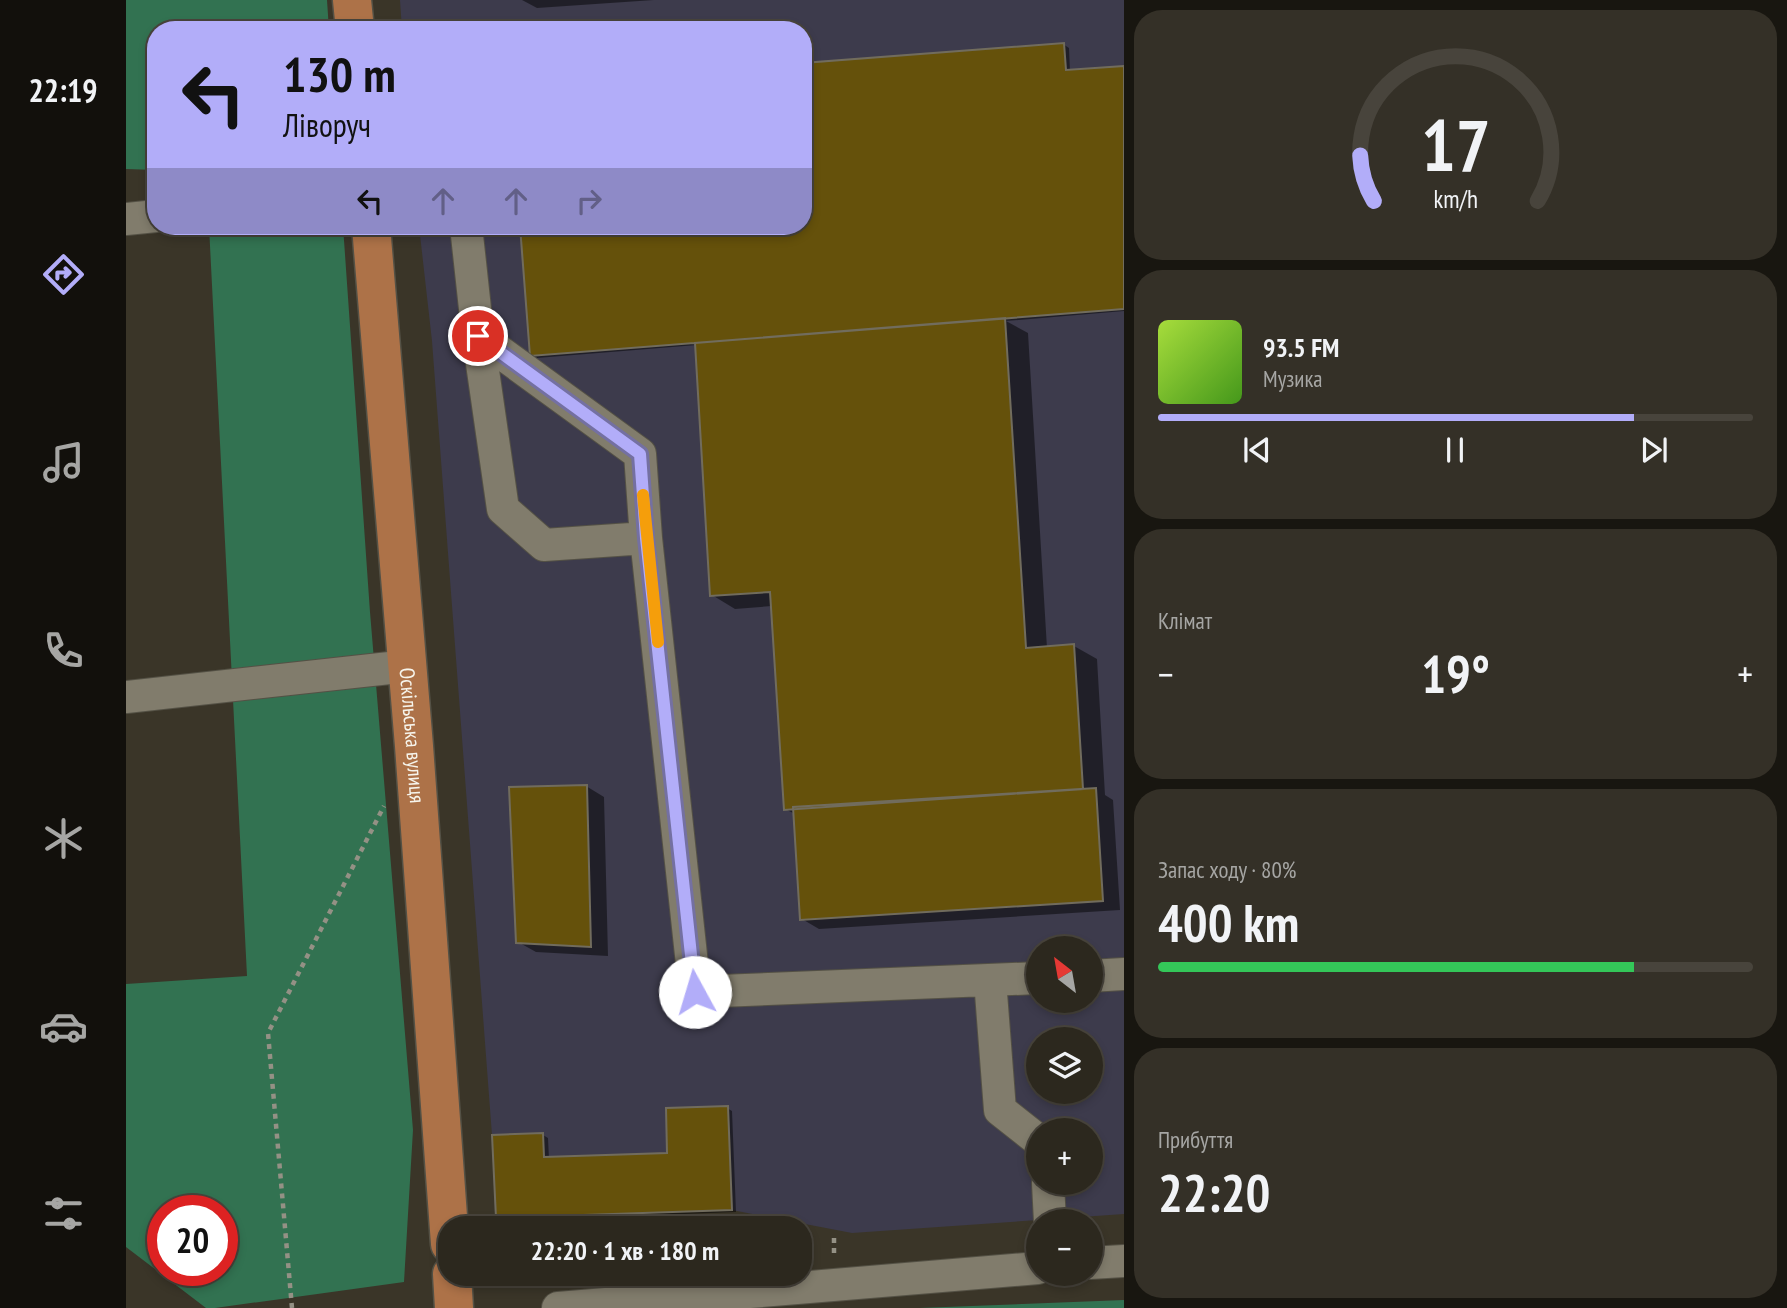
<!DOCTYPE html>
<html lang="uk">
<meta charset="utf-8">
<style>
body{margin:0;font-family:"PT Sans Narrow",sans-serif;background:#343027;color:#f1f3f6;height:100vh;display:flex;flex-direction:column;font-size:26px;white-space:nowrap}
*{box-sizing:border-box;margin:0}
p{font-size:23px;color:#a6a6a4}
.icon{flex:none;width:38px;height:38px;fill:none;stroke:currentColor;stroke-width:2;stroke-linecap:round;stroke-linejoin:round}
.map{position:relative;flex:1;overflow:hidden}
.drawer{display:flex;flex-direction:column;gap:10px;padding:10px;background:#181610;width:663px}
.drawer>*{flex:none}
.banner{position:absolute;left:21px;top:21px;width:665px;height:214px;border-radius:28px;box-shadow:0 4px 10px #0003,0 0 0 2px #48443c;background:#b2adf9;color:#111;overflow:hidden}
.needle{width:46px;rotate:329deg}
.tools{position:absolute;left:900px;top:936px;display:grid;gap:14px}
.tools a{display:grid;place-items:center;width:77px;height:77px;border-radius:50%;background:#2c281e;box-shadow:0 4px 10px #0003,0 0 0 2px #48443c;font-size:35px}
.speed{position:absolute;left:21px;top:1195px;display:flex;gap:14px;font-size:35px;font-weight:700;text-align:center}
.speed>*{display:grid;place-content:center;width:91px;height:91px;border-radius:50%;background:#2c281e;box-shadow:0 4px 10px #0003,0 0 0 2px #48443c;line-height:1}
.speed .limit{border:10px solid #d22;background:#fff;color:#111}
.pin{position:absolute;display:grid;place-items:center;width:60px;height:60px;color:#fff;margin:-30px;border:4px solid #fff;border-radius:50%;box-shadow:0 2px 7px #0007}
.me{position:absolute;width:77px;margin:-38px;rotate:354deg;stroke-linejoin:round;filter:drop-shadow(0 0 5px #0008)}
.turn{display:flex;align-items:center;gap:24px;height:147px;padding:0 21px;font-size:32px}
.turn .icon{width:91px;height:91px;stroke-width:2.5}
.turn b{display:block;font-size:49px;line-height:60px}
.lanes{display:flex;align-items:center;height:66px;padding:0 21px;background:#0003;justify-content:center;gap:35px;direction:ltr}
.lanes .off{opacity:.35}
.big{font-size:52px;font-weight:700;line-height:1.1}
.drawer .widget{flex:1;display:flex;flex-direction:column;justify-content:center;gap:10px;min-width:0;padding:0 24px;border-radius:28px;background:#343027}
.drawer .dial{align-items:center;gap:0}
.dial svg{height:182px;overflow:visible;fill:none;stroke:#48443c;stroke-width:7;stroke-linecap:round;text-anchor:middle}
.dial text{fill:#f1f3f6;stroke:none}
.song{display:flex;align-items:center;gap:21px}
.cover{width:84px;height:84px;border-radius:10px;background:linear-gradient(135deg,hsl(80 70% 55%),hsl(100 70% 35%))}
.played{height:7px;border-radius:4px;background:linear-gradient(90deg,#b2adf9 80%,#48443c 80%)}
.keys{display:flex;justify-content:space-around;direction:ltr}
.heat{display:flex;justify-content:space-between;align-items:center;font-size:38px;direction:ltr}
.charge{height:10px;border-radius:5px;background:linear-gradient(90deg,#34c759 80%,#48443c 0)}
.trip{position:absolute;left:312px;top:1216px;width:374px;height:70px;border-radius:28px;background:#2c281e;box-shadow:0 4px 10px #0003,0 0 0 2px #48443c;font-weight:700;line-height:70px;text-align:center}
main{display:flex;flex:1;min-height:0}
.menu{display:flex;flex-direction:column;width:126px;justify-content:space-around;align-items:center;background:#12100c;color:#a6a6a4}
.menu .icon{width:49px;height:49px}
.menu .selected{color:#b2adf9}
.menu b{font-size:32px;color:#f1f3f6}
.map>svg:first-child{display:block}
.industrial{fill:#3d3b4c;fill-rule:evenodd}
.forest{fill:#327251;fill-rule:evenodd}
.shadow{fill:#0007}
.building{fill:#65510b;stroke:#716c5d;stroke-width:2}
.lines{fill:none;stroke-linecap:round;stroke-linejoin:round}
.minor-casing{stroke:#545145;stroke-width:34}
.major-casing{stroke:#545145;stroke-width:41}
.path{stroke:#949185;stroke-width:4.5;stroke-dasharray:5 5;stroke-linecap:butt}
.minor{stroke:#817c6c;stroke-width:32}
.major{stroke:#ad7248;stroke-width:38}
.route-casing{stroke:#7470a2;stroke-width:18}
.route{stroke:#b2adf9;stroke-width:12}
.slow{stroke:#f59e0b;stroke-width:12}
.labels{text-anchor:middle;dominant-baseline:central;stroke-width:7;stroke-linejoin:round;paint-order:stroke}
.street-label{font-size:21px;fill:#f6f4eb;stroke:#3a3528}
</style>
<main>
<nav class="menu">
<b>22:19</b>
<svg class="icon selected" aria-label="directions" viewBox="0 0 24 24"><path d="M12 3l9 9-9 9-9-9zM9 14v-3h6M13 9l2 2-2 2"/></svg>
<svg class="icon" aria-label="music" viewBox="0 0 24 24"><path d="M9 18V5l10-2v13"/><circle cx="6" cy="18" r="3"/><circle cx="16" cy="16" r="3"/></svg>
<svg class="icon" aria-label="phone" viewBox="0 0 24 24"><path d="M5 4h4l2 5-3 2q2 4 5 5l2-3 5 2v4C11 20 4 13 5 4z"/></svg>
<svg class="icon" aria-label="climate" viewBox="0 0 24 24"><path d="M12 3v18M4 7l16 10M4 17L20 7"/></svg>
<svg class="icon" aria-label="car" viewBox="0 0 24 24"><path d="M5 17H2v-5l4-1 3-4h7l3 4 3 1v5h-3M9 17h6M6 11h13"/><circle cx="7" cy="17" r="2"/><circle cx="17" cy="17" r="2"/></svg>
<svg class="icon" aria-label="filters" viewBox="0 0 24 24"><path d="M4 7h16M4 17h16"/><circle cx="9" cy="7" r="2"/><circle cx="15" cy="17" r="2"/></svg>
</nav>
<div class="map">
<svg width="998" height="1308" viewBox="0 0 998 1308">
<rect width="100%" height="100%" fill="#3a3528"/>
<path class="industrial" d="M274,0H998V1214L726,1233L606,1210L369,1214L366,1135L306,341L293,226H677V30H276ZM912,948H964V1001H912ZM912,1040H964V1092H912ZM912,1130H964V1183H912Z"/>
<path class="forest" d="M0,0H201L203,30H30V170L0,169Z
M83,226H217L244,612L287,1130L278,1282L89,1308H80L0,1247V984L121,976ZM37,1211H96V1270H37Z
M998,1300V1308H793Z"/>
<path class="shadow" d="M396,0H528L411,8Z
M937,44L943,48L944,72L998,68V311L880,321L902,333L921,648L948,646L971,659L979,795L987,800L994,910L693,929L676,919L669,814L659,809L646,606L609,609L586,595L571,345L411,358L406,355L396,226H677Z
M460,786L478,797L482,956L410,952L392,942Z
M601,1108L606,1111L610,1212L377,1221L371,1217L417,1135L422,1138L423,1159L543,1154Z"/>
<path class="building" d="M938,43L940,70L998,66V309L404,356L394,226H677V63Z
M879,318L900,648L948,644L957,789L658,810L644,592L584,596L569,343Z
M461,785L465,947L390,943L383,787Z
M970,788L977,901L674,920L667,807Z
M602,1106L606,1210L370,1218L366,1135L417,1133L418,1157L541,1153L540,1108Z"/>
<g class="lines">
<g class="minor-casing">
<path id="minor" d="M0,219L30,216
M340,226L352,336L514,454L520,538L569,992L912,978
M352,336L377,509L418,545L520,538
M0,697L282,666
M964,976L998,974
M864,980L874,1110L912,1140
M922,1183L924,1222
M964,1263L998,1261
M432,1308L912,1268"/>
</g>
<g class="major-casing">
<g id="major">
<path d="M226,0L229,30"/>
<path id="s1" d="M245,226L288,746L324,1244"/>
<path d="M326,1274L328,1308"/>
</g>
</g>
<path class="path" d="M708,1238V1258
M166,1308L142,1033L258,806"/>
<use href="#minor" class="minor"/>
<use href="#major" class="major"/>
</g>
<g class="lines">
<g class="route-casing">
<path id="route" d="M352,336L514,454L520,538L569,992"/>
</g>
<use href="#route" class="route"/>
<path class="slow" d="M517,495L532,642"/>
</g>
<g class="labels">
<g class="street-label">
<text stroke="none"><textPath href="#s1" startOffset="511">Оскільська вулиця</textPath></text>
</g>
</g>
</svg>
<div class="tools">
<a><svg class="needle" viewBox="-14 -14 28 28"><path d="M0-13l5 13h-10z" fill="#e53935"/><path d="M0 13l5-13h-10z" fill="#a6a6a4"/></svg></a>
<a><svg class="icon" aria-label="layers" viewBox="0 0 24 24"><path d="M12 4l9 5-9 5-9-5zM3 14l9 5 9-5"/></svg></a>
<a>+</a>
<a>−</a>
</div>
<div class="speed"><div class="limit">20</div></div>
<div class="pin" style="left:352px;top:336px;background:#d93025"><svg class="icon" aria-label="arrive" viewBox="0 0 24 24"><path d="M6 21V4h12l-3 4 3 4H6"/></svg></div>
<svg class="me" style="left:569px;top:992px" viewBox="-20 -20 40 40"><circle r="19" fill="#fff"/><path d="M0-13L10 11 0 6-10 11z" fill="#b2adf9"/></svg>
<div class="trip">22:20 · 1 хв · 180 m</div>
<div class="banner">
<div class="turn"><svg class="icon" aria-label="left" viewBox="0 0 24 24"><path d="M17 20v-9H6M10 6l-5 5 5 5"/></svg><div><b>130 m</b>Ліворуч</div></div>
<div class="lanes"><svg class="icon" aria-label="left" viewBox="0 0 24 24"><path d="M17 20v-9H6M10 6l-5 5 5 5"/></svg><svg class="icon off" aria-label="ahead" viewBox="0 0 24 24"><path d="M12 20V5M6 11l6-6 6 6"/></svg><svg class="icon off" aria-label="ahead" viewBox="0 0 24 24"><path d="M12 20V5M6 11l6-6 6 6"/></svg><svg class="icon off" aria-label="right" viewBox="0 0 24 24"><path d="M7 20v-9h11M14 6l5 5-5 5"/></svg></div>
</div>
</div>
<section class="drawer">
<div class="widget dial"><svg viewBox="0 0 100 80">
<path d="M14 69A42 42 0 1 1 86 69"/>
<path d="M14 69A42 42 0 0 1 8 49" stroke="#b2adf9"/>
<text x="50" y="56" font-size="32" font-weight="700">17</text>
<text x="50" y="72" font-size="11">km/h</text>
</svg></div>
<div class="widget">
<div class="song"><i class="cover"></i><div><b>93.5 FM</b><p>Музика</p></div></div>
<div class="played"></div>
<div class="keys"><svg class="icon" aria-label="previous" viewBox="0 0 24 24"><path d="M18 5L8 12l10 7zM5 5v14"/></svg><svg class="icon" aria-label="pause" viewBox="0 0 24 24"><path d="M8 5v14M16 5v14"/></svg><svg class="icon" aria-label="next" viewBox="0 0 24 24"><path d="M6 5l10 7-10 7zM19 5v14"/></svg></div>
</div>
<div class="widget"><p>Клімат</p>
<div class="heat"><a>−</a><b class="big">19°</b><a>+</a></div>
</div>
<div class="widget"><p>Запас ходу · 80%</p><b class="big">400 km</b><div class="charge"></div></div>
<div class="widget"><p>Прибуття</p><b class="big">22:20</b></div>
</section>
</main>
